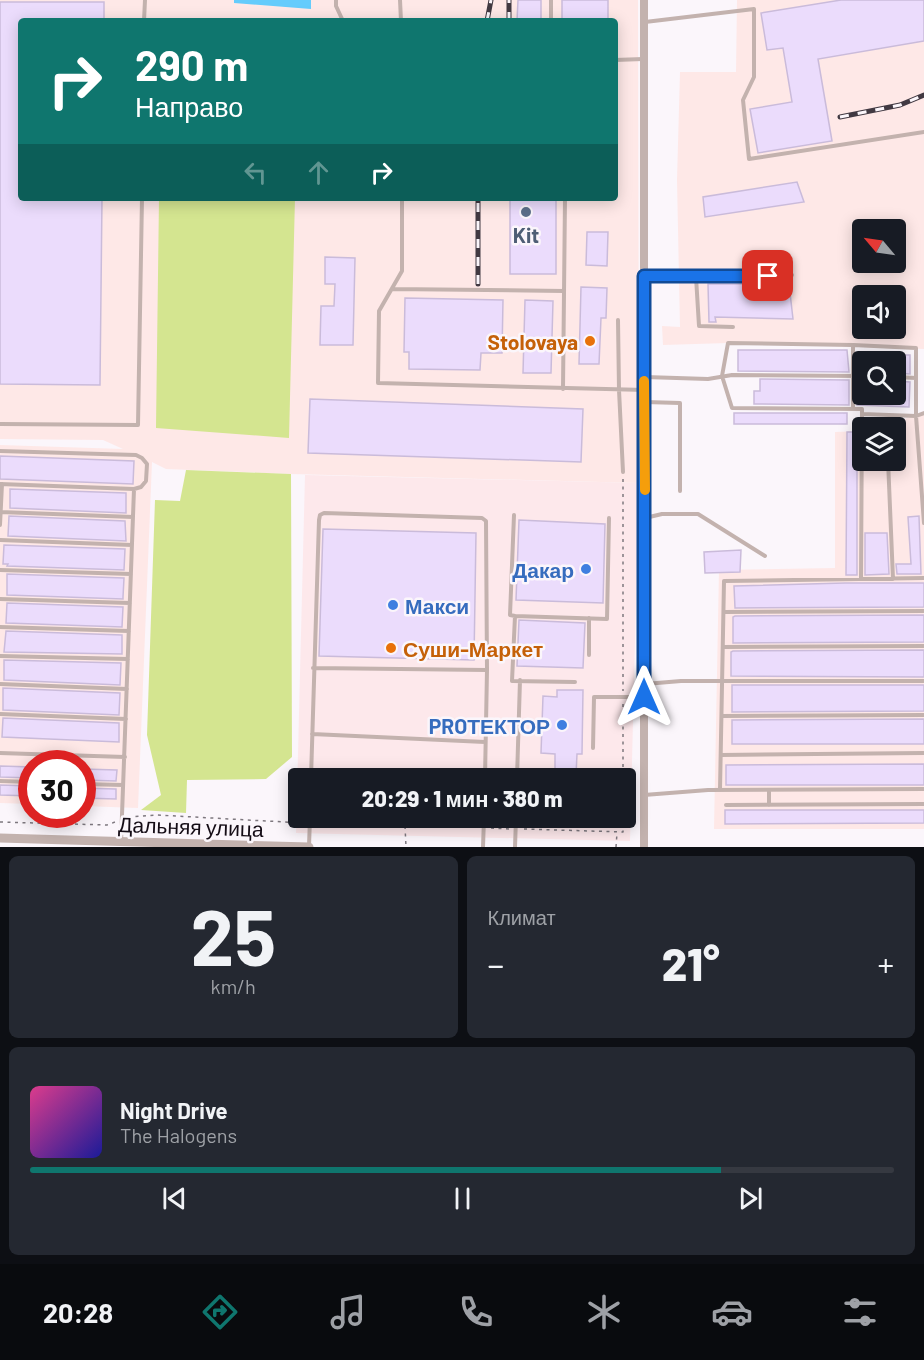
<!DOCTYPE html>
<html lang="ru">
<meta charset="utf-8">
<style>
body{margin:0;font-family:Barlow,sans-serif;background:#242831;color:#f1f3f6;height:100vh;display:flex;flex-direction:column;font-size:22px;white-space:nowrap}
*{box-sizing:border-box;margin:0}
p{font-size:20px;color:#9ea1a6}
.icon{flex:none;width:33px;height:33px;fill:none;stroke:currentColor;stroke-width:2;stroke-linecap:round;stroke-linejoin:round}
.map{position:relative;height:847px;overflow:hidden}
.panel{display:flex;flex-direction:column;gap:9px;padding:9px;background:#0d0f14;flex:1}
.panel>*{flex:none}
.top-card{position:absolute;left:18px;top:18px;width:600px;height:183px;border-radius:6px;box-shadow:0 3px 15px #0003;background:#0f766e;color:#fff;overflow:hidden}
.needle{width:39px;rotate:299deg}
.tools{position:absolute;left:852px;top:219px;display:grid;gap:12px}
.tools a{display:grid;place-items:center;width:54px;height:54px;border-radius:6px;background:#171b24;box-shadow:0 3px 15px #0003;font-size:30px}
.speed{position:absolute;left:18px;top:750px;display:flex;gap:12px;font-size:30px;font-weight:700;text-align:center}
.speed>*{display:grid;place-content:center;width:78px;height:78px;border-radius:50%;background:#171b24;box-shadow:0 3px 15px #0003;line-height:1}
.speed .limit{border:9px solid #d22;background:#fff;color:#111}
.pin{position:absolute;display:grid;place-items:center;width:51px;height:51px;color:#fff;margin:-26px;border-radius:12px;box-shadow:0 3px 9px #0006}
.me{position:absolute;width:66px;margin:-33px;rotate:0deg;stroke-linejoin:round;filter:drop-shadow(0 0 4px #0008)}
.turn{display:flex;align-items:center;gap:21px;height:126px;padding:0 18px;font-size:27px}
.turn .icon{width:78px;height:78px;stroke-width:2.5}
.turn b{display:block;font-size:42px;line-height:51px}
.lanes{display:flex;align-items:center;height:57px;padding:0 18px;background:#0003;justify-content:center;gap:30px;direction:ltr}
.lanes .off{opacity:.35}
.big{font-size:45px;font-weight:800;line-height:1.1}
.panel .tile{flex:1;display:flex;flex-direction:column;justify-content:center;gap:9px;min-width:0;padding:0 21px;border-radius:9px;background:#242831}
.panel .dial{align-items:center;gap:0}
.dial b{font-size:78px;line-height:1}
.song{display:flex;align-items:center;gap:18px}
.cover{width:72px;height:72px;border-radius:9px;background:linear-gradient(135deg,hsl(330 70% 55%),hsl(240 70% 35%))}
.played{height:6px;border-radius:3px;background:linear-gradient(90deg,#0f766e 80%,#363941 80%)}
.keys{display:flex;justify-content:space-around;direction:ltr}
.heat{display:flex;justify-content:space-between;align-items:center;font-size:33px;direction:ltr}
.panel .tiles{flex:1;display:grid;gap:9px;grid-template-columns:1fr 1fr}
.tile:last-child{grid-column:span 2}
.trip{position:absolute;left:288px;top:768px;width:348px;height:60px;border-radius:6px;background:#171b24;box-shadow:0 3px 15px #0003;font-weight:800;line-height:60px;text-align:center}
.tab-bar{display:flex;height:96px;justify-content:space-around;align-items:center;background:#090b0e;color:#9ea1a6}
.tab-bar .icon{width:42px;height:42px}
.tab-bar .on{color:#0f766e}
.tab-bar b{font-size:27px;color:#f1f3f6}
.map>svg:first-child{display:block}
.commercial{fill:#fde8eb;fill-rule:evenodd}
.industrial{fill:#fee8e7;fill-rule:evenodd}
.green{fill:#d4e590}
.water{fill:#65ccfc}
.building{fill:#ebdcfc;stroke:#cabbda;stroke-width:1.5}
.lines{fill:none;stroke-linecap:round;stroke-linejoin:round}
.path{stroke:#7e787f;stroke-width:1.5;stroke-dasharray:3 4.5;stroke-linecap:butt}
.service{stroke:#c3b2ae;stroke-width:4}
.minor{stroke:#c3b2ae;stroke-width:8}
.tertiary{stroke:#c3b2ae;stroke-width:9}
.rail-casing{stroke:#413942;stroke-width:5}
.rail{stroke:#fbf6fb;stroke-width:3;stroke-dasharray:9;stroke-linecap:butt}
.route-casing{stroke:#114b97;stroke-width:15}
.route{stroke:#1a73e8;stroke-width:10}
.slow{stroke:#f59e0b;stroke-width:10}
.service-dot{fill:#5c6f8a;stroke:#fbf6fb;stroke-width:2}
.food-dot{fill:#e8710a;stroke:#fbf6fb;stroke-width:2}
.shop-dot{fill:#3f7fe0;stroke:#fbf6fb;stroke-width:2}
.labels{text-anchor:middle;dominant-baseline:central;stroke-width:5;stroke-linejoin:round;paint-order:stroke}
.service-label{font-size:21px;font-weight:bold;fill:#4e5e75;stroke:#fbf6fb}
.food-label{font-size:21px;font-weight:bold;fill:#c56008;stroke:#fbf6fb;text-anchor:end}
.shop-label{font-size:21px;font-weight:bold;fill:#366cbe;stroke:#fbf6fb;text-anchor:end}
.street-label{font-size:21px;fill:#140c15;stroke:#fbf6fb}
</style>
<div class="map">
<svg width="924" height="847" viewBox="0 0 924 847">
<rect width="100%" height="100%" fill="#fbf6fb"/>
<path class="commercial" d="M305,475L639,483L630,841L296,833ZM298,778H626V818H298Z"/>
<path class="industrial" d="M0,0H638L639,483L291,474L166,469L152,462L138,808L83,806L82,764H32L31,804L0,803V445L123,449L103,440L0,439ZM21,21H615V198H21Z
M737,0H924V349L728,343L663,345L662,326L680,327L677,180L680,72H736ZM862,230H896V262H862ZM862,296H896V328H862Z
M924,412V829H714L719,570L835,568V432L862,431V460H896V428L882,427Z"/>
<path class="green" d="M159,198H295L289,438L156,428Z
M186,470L291,474L292,757L266,779L187,780L186,813L141,810L161,795L147,735L155,500L180,501Z"/>
<path class="water" d="M234,0H311V9L234,3Z"/>
<path class="building" d="M518,0H541V21H517Z
M562,0H608V21H562Z
M841,0H924V41L818,59L832,141L758,153L750,109L792,102L783,48L767,50L761,13Z
M0,2H104V21H21V198H102L100,385L0,384Z
M797,182L804,202L705,217L703,197Z
M510,198H556V274H510Z
M587,232H608L607,266L586,265Z
M325,257L355,258L353,345H320L321,306H334L335,284H325Z
M708,284H789L793,319L715,317L716,322H709Z
M581,287L607,288L606,318H601L599,364H579Z
M405,298L503,300L502,353H481L480,370L409,369V352H404Z
M525,300L553,301L551,373H523Z
M738,350H847L849,372L738,371Z
M896,355H910V374L896,373Z
M760,379L849,380V405L754,404V391H760Z
M857,380H862V394H896V381L910,382L909,407L857,405Z
M310,399L583,409L581,462L308,453Z
M734,413H847V424H734Z
M847,432H857V575H846Z
M0,456L134,461L133,484L0,479Z
M10,489L126,493V513L10,508Z
M9,516L125,521L126,541L8,536Z
M919,516L921,574H897L896,564H911L908,517Z
M519,520L605,524L603,603L516,600Z
M323,529L476,533L474,660L319,656Z
M865,533H887L889,574L865,575Z
M4,545L125,549L124,570L7,566L8,564H3Z
M741,550L740,572L705,573L704,552Z
M7,574L124,578L123,597V599L7,595Z
M845,583H924V607L735,608L734,586Z
M7,603L123,607L122,627L6,623Z
M924,615V642L733,643V617L735,616Z
M519,620L585,623L583,668L517,666Z
M6,631L122,635V654L4,652Z
M924,650V677L731,676V652L733,651Z
M4,660L121,663L120,685L4,680Z
M732,685H924V711L732,712Z
M3,688L120,693L119,715L3,710Z
M557,690H583L582,754H577L576,775L555,774V754L541,753L543,696L557,697Z
M3,718L119,723V742L2,737Z
M924,719V744H732V720Z
M924,764V785H726V765Z
M0,766L32,767V778L0,777Z
M82,769L117,770L116,781L82,780Z
M0,785L32,786V796L0,795Z
M82,788L116,789V799L82,798Z
M725,810H924V823L725,824Z"/>
<g class="lines">
<path class="path" d="M623,479V691
M623,704V778
M128,817L157,815L303,823
M0,822L107,825L115,822
M317,823L477,827
M405,826L406,847
M491,828L510,829
M524,829L623,832V818
M616,847L617,833"/>
<path class="service" d="M336,0V6L343,21
M400,0L401,21
M144,21L145,0
M551,21V0
M645,22L754,9V77L743,100L749,159L924,132
M615,60L643,59
M402,198V271L379,311L378,383L645,390
M645,276L792,275
M696,277L699,326L733,327
M392,289L564,291
M618,320L619,390L623,472
M645,377L708,379L732,375L862,376
M896,377L916,378
M563,389L565,198
M645,402L680,403V491
M853,409V345
M862,414L916,416L924,413
M886,416V428
M0,424L138,425L142,198
M0,451L136,455L142,458L147,464L146,481L141,487L134,489L121,842
M888,460L893,579
M0,484L134,489
M0,512L133,517
M514,515L510,615L515,616L512,681L575,682
M645,518L662,514H698L765,556
M0,525L2,484
M0,540L132,545
M0,570L131,574
M861,579L862,409L732,408L722,376L728,343L853,345L916,348V416L924,523
M0,599L130,603
M724,612L924,611
M515,616L607,619L609,518
M589,618V655
M0,627L129,631
M723,647L924,646
M0,656L128,659
M313,668L487,670
M0,684L127,689
M645,684L681,681H924
M0,714L126,719
M722,716L924,715
M312,734L485,742
M593,748L594,697H643
M0,753L125,757
M721,755L924,753
M311,778L319,520L320,515L324,513L482,518L486,521L487,670L485,778
M517,778L520,680
M0,781L32,782
M82,784L123,785
M720,790L724,581L924,578
M644,795L708,790L924,789
M726,805L924,804
M769,805V790
M309,846L310,818
M483,847L484,818
M515,847L516,818"/>
<path class="minor" d="M644,847V0"/>
<path class="tertiary" d="M0,838L309,847"/>
<g class="rail-casing">
<path id="rail" d="M487,21L491,0
M509,21V0
M840,117L900,105L924,95
M478,284V198"/>
</g>
<use href="#rail" class="rail"/>
</g>
<g class="lines">
<g class="route-casing">
<path id="route" d="M644,697V276H768"/>
</g>
<use href="#route" class="route"/>
<path class="slow" d="M644,381L645,490"/>
</g>
<circle class="service-dot" cx="526" cy="212" r="6"/>
<g class="food-dot">
<circle cx="590" cy="341" r="6"/>
<circle cx="391" cy="648" r="6"/>
</g>
<g class="shop-dot">
<circle cx="586" cy="569" r="6"/>
<circle cx="393" cy="605" r="6"/>
<circle cx="562" cy="725" r="6"/>
</g>
<g class="labels">
<g class="service-label">
<text x="526" y="234">Kit</text>
</g>
<g class="food-label">
<text x="578" y="341">Stolovaya</text>
<text x="403" y="648" text-anchor="start">Суши-Маркет</text>
</g>
<g class="shop-label">
<text x="574" y="569">Дакар</text>
<text x="405" y="605" text-anchor="start">Макси</text>
<text x="550" y="725">PROТЕКТОР</text>
</g>
<g class="street-label">
<text transform="translate(191 826) rotate(2)">Дальняя улица</text>
</g>
</g>
</svg>
<div class="tools">
<a><svg class="needle" viewBox="-14 -14 28 28"><path d="M0-13l5 13h-10z" fill="#e53935"/><path d="M0 13l5-13h-10z" fill="#9ea1a6"/></svg></a>
<a><svg class="icon" aria-label="sound" viewBox="0 0 24 24"><path d="M4 9h4l5-4v14l-5-4H4zM17 9q2 3 0 6"/></svg></a>
<a><svg class="icon" aria-label="search" viewBox="0 0 24 24"><circle cx="10" cy="10" r="6"/><path d="M15 15l6 6"/></svg></a>
<a><svg class="icon" aria-label="layers" viewBox="0 0 24 24"><path d="M12 4l9 5-9 5-9-5zM3 14l9 5 9-5"/></svg></a>
</div>
<div class="speed"><div class="limit">30</div></div>
<div class="pin" style="left:768px;top:276px;background:#d93025"><svg class="icon" aria-label="arrive" viewBox="0 0 24 24"><path d="M6 21V4h12l-3 4 3 4H6"/></svg></div>
<svg class="me" style="left:644px;top:697px" viewBox="-20 -20 40 40"><path d="M0-17L14 15 0 8-14 15z" fill="#1a73e8" stroke="#fff" stroke-width="4"/></svg>
<div class="trip">20:29 · 1 мин · 380 m</div>
<div class="top-card">
<div class="turn"><svg class="icon" aria-label="right" viewBox="0 0 24 24"><path d="M7 20v-9h11M14 6l5 5-5 5"/></svg><div><b>290 m</b>Направо</div></div>
<div class="lanes"><svg class="icon off" aria-label="left" viewBox="0 0 24 24"><path d="M17 20v-9H6M10 6l-5 5 5 5"/></svg><svg class="icon off" aria-label="ahead" viewBox="0 0 24 24"><path d="M12 20V5M6 11l6-6 6 6"/></svg><svg class="icon" aria-label="right" viewBox="0 0 24 24"><path d="M7 20v-9h11M14 6l5 5-5 5"/></svg></div>
</div>
</div>
<section class="panel">
<div class="tiles">
<div class="tile dial"><b>25</b><p>km/h</p></div>
<div class="tile"><p>Климат</p>
<div class="heat"><a>−</a><b class="big">21°</b><a>+</a></div>
</div>
<div class="tile">
<div class="song"><i class="cover"></i><div><b>Night Drive</b><p>The Halogens</p></div></div>
<div class="played"></div>
<div class="keys"><svg class="icon" aria-label="previous" viewBox="0 0 24 24"><path d="M18 5L8 12l10 7zM5 5v14"/></svg><svg class="icon" aria-label="pause" viewBox="0 0 24 24"><path d="M8 5v14M16 5v14"/></svg><svg class="icon" aria-label="next" viewBox="0 0 24 24"><path d="M6 5l10 7-10 7zM19 5v14"/></svg></div>
</div>
</div>
</section>
<nav class="tab-bar">
<b>20:28</b>
<svg class="icon on" aria-label="directions" viewBox="0 0 24 24"><path d="M12 3l9 9-9 9-9-9zM9 14v-3h6M13 9l2 2-2 2"/></svg>
<svg class="icon" aria-label="music" viewBox="0 0 24 24"><path d="M9 18V5l10-2v13"/><circle cx="6" cy="18" r="3"/><circle cx="16" cy="16" r="3"/></svg>
<svg class="icon" aria-label="phone" viewBox="0 0 24 24"><path d="M5 4h4l2 5-3 2q2 4 5 5l2-3 5 2v4C11 20 4 13 5 4z"/></svg>
<svg class="icon" aria-label="climate" viewBox="0 0 24 24"><path d="M12 3v18M4 7l16 10M4 17L20 7"/></svg>
<svg class="icon" aria-label="car" viewBox="0 0 24 24"><path d="M5 17H2v-5l4-1 3-4h7l3 4 3 1v5h-3M9 17h6M6 11h13"/><circle cx="7" cy="17" r="2"/><circle cx="17" cy="17" r="2"/></svg>
<svg class="icon" aria-label="filters" viewBox="0 0 24 24"><path d="M4 7h16M4 17h16"/><circle cx="9" cy="7" r="2"/><circle cx="15" cy="17" r="2"/></svg>
</nav>
